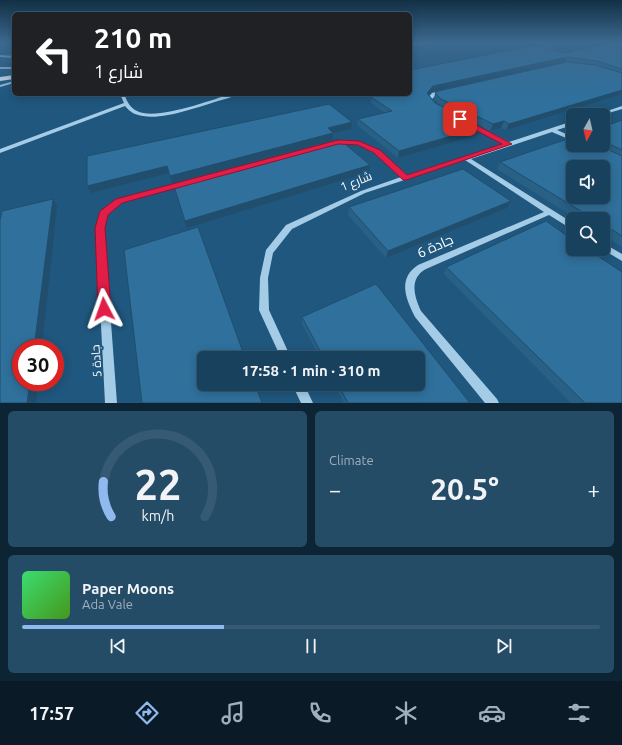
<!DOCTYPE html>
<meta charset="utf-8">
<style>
body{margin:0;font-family:Ubuntu,Cairo,sans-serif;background:#254c67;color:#f1f3f6;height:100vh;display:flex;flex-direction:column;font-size:15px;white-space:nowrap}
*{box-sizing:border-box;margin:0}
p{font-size:13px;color:#9fafbc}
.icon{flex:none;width:22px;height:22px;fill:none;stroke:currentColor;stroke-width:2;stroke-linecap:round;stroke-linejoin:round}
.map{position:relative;height:403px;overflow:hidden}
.details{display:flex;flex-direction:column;gap:8px;padding:8px;background:#0d2434;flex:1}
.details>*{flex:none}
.guide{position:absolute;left:12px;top:12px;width:400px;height:84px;border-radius:6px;box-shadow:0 2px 10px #0003,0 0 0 1px #365a73;background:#202124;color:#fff;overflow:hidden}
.needle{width:26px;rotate:188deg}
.tools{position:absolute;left:566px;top:108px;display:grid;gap:8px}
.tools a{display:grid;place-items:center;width:44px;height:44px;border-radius:6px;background:#18415e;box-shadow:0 2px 10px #0003,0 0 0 1px #365a73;font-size:20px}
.speed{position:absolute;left:12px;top:339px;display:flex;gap:8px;font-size:20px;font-weight:700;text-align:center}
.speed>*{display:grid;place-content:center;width:52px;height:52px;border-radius:50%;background:#18415e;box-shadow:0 2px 10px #0003,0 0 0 1px #365a73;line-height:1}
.speed .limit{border:6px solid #d22;background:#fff;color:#111}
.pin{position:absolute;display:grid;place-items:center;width:34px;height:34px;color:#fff;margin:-17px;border-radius:8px;box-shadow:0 2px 6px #0006}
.me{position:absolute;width:44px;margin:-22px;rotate:356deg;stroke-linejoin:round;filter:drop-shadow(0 0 3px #0008)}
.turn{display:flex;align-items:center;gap:14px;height:84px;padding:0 16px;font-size:18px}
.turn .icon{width:52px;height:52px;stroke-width:2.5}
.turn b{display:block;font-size:28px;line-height:34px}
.big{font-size:30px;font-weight:600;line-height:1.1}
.details .widget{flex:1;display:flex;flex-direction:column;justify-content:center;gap:6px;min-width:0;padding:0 14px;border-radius:6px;background:#254c67}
.details .dial{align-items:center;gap:0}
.dial svg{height:104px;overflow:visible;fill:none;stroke:#365a73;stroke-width:7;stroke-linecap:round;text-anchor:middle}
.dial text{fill:#f1f3f6;stroke:none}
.song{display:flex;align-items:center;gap:12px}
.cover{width:48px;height:48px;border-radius:6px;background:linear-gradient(135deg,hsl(140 70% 55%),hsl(100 70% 35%))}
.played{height:4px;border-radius:2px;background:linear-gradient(90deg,#90b9f0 35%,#365a73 35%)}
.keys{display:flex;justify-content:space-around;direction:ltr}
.heat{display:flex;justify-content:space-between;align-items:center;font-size:22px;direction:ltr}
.details .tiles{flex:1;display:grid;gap:8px;grid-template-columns:1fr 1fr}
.widget:last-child{grid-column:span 2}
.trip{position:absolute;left:197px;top:351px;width:228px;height:40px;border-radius:6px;background:#18415e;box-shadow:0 2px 10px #0003,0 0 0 1px #365a73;font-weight:600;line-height:40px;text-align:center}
.tab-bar{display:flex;height:64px;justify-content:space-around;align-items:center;background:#0a1a26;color:#9fafbc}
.tab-bar .icon{width:28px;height:28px}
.tab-bar .current{color:#90b9f0}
.tab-bar b{font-size:18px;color:#f1f3f6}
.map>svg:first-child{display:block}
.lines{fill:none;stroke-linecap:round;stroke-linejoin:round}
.path{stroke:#a4cce7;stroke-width:1.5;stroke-dasharray:1 1.5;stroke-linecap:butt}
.minor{fill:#a4cce7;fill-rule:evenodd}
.major{fill:#e6f2fd;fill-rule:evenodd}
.wall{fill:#286086}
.shaded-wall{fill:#214e6d}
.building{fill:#2f709c;stroke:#214e6d;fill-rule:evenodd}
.route{fill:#e11d48;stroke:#92132f}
.labels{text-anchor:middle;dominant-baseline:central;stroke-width:4;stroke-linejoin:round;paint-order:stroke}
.street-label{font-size:12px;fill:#fff;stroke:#20577e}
.near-street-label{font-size:14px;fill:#fff;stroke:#20577e}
</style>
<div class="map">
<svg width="622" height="403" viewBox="0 0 622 403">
<rect width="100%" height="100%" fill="#20577e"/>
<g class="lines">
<path class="path" d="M538,42L555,51"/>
<path class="minor" d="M12,42H14V49L12,48Z
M431,42H441L410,46V44Z
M0,55L14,56V58L0,57Z
M0,67H14V69H0Z
M14,81V83L0,87V85Z
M445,90H447V92L436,95L432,99L436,104V105H432L427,99L432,93Z
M120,94H124C127,101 130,108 137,111C156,121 211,100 231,94H238C233,97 225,99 218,101C198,107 163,120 143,116C135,115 130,112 125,106L0,153V149L124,103Z
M622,106V109L602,115H595Z
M573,121V125L557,130L573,137V141L552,132L471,159L573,223V230L549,215L426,269C409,278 414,296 421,311L497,399L499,403H485L415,317C406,299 397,279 418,265L544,212L465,160L365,193L292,229L273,253L268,278L269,310L291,358H281L259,310L260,278L266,250L286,225L361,191L401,177C388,165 373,148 354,144C347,142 339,145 332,144V142C365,135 384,155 407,175L504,144L473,128V126H477L509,142Z
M183,182L186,184L185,185L121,203L106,215L104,228L117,403H105L96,228L100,212L117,199Z
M603,243L622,254V261L602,249H603Z
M292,384H304L313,403H301Z"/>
<path class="major" d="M14,75V79L0,81V77Z"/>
</g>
<path class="wall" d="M622,42V94L506,130L501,128L490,131L440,105L434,99L435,93L566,62H565L432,92L429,95L435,103L481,134L398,158L357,125L358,119L385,113L371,103V97L565,53Z
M622,120V247L603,235V219H577L497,169L500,162L573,145H603V127Z
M511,201L507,208L386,258L348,215L349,207Z
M446,267L622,403H571L444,274Z
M376,284L470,403H344L334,384H418V358H320L302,324V317Z"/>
<path class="shaded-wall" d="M567,57L565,62L432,92L426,99L427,93L433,86Z
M622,90V94L506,130L509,124Z
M504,121L501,128L490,131L493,124Z
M352,122L351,129L327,134L328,128Z
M483,127L481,134L398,158L399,151Z
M333,133V140L172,183L170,176Z
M370,165L369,172L187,228L185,221Z
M167,166L169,173L91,193L87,186Z
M53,199L57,206L42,348H34Z
M511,201L507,208L386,258L388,251Z
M30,382H38L36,403H27Z"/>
<path class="building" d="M614,42H622V69L597,61L567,57L433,86L427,93L435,103L483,127L399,151L358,119L392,111L371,97L385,94H410V70L536,45L565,53Z
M567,62L595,65L622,73V90L509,124L504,121L493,124L441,99L435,93L438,91Z
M329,104L352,122L328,128L333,133L170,176L167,166L87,186V156Z
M622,120V150L603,141V127Z
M573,137V145H598L622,156V236L603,224V219H594L500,162ZM573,167H603V197H573Z
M339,139L370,165L185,221L173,183Z
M463,169L511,201L388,251L349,207Z
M53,199L34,348H21V382H30L27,403H0V220L2,211Z
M546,221L573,240V249H587L622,272V403H585L446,267Z
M198,227L245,358H204V384H255L262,403H142L124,250Z
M376,284L470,403H348L338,384H418V358H324L302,317Z"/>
<linearGradient id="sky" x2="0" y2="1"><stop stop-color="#123045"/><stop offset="0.43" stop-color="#3c698f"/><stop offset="1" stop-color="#3c698f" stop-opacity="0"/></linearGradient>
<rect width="622" height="98" fill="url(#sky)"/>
<path class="route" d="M458,118H463L512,144L406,180H403L374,153L358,145L338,144L122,203L108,215L105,228L111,309L109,313L104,315L100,313L98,309L95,228L100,211L116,199L338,140L359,141L380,150L407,175L502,144L458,121Z"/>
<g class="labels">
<g class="street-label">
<text transform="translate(356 181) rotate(-22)">شارع 1</text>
<text transform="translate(96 361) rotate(-94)">جادة 5</text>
</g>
<g class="near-street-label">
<text transform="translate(435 246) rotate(-24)">جادة 6</text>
</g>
</g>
</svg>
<div class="tools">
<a><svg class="needle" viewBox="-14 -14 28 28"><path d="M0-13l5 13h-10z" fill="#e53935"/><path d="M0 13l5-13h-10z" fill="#9fafbc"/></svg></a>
<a><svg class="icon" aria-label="sound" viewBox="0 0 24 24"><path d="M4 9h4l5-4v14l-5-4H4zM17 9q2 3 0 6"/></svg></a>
<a><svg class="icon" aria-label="search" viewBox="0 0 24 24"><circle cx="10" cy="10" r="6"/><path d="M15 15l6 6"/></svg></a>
</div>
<div class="speed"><div class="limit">30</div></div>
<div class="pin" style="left:460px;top:119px;background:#d93025"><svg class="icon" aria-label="arrive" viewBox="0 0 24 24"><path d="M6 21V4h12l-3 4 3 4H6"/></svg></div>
<svg class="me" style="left:104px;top:309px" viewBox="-20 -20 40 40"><path d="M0-17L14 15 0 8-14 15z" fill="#e11d48" stroke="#fff" stroke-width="4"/></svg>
<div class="trip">17:58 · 1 min · 310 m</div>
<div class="guide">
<div class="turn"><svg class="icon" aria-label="left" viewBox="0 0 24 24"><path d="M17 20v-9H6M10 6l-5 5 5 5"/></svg><div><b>210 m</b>شارع 1</div></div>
</div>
</div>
<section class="details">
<div class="tiles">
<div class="widget dial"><svg viewBox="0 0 100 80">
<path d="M14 69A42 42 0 1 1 86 69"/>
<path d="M14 69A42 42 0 0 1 8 42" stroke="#90b9f0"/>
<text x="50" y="56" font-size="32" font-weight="700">22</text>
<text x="50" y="72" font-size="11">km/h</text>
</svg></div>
<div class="widget"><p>Climate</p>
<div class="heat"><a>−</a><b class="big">20.5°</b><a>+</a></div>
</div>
<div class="widget">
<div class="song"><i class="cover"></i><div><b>Paper Moons</b><p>Ada Vale</p></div></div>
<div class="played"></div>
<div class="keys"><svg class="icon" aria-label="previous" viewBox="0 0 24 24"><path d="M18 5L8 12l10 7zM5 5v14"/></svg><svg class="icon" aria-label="pause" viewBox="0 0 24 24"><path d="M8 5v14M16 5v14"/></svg><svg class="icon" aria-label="next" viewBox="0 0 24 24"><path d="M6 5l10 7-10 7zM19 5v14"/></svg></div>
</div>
</div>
</section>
<nav class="tab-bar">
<b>17:57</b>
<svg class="icon current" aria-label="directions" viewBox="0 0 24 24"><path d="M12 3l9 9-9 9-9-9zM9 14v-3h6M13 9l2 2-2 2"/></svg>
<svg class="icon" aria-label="music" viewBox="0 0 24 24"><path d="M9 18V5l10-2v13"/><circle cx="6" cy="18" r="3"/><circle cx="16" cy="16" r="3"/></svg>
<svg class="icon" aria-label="phone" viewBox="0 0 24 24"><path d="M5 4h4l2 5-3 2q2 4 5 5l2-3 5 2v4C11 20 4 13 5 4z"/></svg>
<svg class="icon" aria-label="climate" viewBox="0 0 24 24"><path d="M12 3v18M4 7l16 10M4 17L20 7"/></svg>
<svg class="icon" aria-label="car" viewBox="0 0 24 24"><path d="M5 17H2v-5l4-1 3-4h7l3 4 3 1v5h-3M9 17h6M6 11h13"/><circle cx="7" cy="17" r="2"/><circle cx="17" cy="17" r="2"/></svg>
<svg class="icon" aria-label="filters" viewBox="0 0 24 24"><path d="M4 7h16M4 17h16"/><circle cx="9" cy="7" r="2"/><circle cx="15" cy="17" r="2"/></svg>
</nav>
